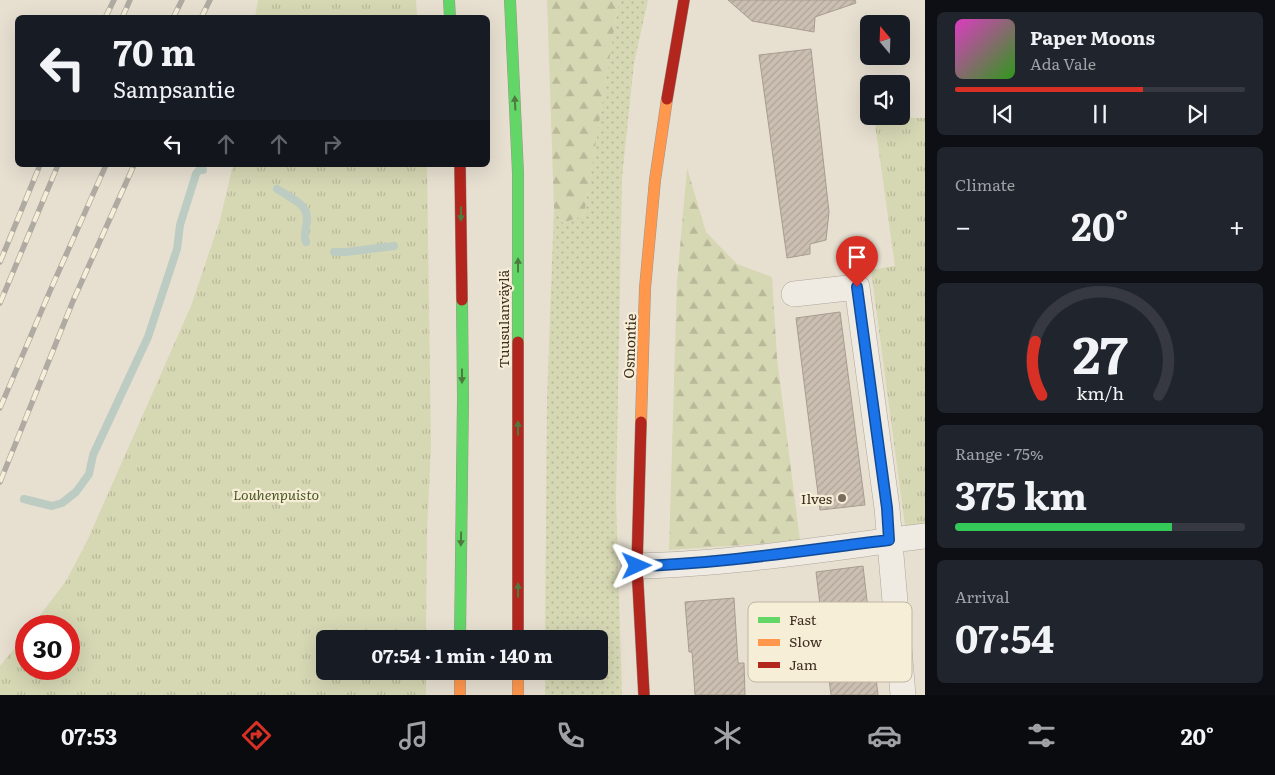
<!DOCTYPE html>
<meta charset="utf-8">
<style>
body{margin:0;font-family:Literata,serif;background:#20242c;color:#f1f3f6;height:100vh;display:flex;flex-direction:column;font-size:19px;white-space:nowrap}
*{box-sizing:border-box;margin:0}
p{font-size:16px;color:#9ea1a6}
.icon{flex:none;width:28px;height:28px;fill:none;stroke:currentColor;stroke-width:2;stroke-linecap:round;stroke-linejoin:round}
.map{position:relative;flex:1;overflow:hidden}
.details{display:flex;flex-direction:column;gap:12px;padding:12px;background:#0d0f14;width:350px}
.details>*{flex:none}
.top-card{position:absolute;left:15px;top:15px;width:475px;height:152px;border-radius:8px;box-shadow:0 5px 20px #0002;background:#171b24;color:#f1f3f6;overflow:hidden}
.needle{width:32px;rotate:341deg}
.tools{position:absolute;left:860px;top:15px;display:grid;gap:10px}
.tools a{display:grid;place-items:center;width:50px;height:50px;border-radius:8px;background:#171b24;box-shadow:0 5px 20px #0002;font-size:25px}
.speed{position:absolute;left:15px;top:615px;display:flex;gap:10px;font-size:25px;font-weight:700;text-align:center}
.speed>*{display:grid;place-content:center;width:65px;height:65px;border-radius:50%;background:#171b24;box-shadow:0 5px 20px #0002;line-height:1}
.speed .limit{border:8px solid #d22;background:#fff;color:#111}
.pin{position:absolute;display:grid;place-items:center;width:42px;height:42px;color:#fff;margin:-51px -21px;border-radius:50% 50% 50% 0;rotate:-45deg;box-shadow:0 0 5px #0007}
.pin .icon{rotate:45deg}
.me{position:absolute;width:55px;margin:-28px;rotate:89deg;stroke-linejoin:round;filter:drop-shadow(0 0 4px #0008)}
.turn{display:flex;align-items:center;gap:18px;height:105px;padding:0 15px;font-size:22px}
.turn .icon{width:65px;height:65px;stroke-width:2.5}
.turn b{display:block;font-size:35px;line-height:42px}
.lanes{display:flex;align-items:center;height:48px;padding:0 15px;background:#0003;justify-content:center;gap:25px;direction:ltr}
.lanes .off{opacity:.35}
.big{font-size:38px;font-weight:700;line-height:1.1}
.details .tile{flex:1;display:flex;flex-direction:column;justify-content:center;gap:8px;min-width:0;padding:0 18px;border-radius:8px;background:#20242c}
.details .dial{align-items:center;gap:0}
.dial svg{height:130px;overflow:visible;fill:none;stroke:#363941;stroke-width:7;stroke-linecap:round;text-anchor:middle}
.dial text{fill:#f1f3f6;stroke:none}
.song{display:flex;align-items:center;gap:15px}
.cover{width:60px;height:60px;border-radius:8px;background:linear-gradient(135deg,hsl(310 70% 55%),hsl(110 70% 35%))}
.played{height:5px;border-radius:2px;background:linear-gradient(90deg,#d93025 65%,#363941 65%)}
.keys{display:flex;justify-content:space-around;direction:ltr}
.heat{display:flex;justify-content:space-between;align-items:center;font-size:28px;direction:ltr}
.charge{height:8px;border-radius:4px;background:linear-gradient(90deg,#34c759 75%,#363941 0)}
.trip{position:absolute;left:316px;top:630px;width:292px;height:50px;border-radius:8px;background:#171b24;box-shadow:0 5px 20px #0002;font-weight:700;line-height:50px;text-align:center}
.tabs{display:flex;height:80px;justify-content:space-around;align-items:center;background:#090b0e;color:#9ea1a6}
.tabs .icon{width:35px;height:35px}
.tabs .on{color:#d93025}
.tabs b{font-size:22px;color:#f1f3f6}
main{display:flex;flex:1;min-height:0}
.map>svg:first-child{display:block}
.grass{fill:url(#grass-dots)}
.forest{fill:url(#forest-firs)}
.park{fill:url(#park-tufts)}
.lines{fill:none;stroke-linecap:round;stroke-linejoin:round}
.stream{stroke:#bcccc2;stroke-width:8}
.building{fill:url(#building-hatch);stroke:#a89c90}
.street-casing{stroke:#ada599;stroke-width:26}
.fast-casing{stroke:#9c958a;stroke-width:12}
.slow-casing{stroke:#9c958a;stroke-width:12}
.jam-casing{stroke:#9c958a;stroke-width:12}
.street{stroke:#efebe3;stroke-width:25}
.fast{stroke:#63d668;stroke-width:11}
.slow{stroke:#ff974d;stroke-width:11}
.jam{stroke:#b3261e;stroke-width:11}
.rail-casing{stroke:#afaaa2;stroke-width:5.5}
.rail{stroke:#f7eed8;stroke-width:4;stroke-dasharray:11;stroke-linecap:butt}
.oneway{fill:#4e7a40}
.route-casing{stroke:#114b97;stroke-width:12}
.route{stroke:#1a73e8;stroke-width:9}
.poi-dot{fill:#786c5e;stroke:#f7eed8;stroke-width:2}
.labels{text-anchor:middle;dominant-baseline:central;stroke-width:4.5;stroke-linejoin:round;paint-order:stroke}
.street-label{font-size:14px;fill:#3d2e20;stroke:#f7eed8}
.park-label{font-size:14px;font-style:italic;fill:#4d5a26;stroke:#f7eed8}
.poi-label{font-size:14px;fill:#3d2e20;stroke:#f7eed8;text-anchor:end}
.key{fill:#f7eed8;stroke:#bfb4a1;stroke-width:1}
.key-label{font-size:14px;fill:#3d2e20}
</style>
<main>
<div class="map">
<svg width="925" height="695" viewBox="0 0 925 695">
<defs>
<pattern id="grass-dots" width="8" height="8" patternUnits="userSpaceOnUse" patternTransform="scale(1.25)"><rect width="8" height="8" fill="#d6d7b3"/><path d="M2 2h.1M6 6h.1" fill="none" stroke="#b9b99a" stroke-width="1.8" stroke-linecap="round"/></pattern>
<pattern id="forest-firs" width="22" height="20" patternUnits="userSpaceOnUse" patternTransform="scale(1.25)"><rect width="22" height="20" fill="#d6d7b3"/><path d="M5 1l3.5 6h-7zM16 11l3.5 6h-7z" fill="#b9b99a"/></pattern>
<pattern id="park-tufts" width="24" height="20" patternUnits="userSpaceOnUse" patternTransform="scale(1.25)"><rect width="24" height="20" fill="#d6d7b3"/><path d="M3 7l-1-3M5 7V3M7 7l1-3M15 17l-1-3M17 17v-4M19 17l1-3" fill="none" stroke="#b9b99a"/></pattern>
<pattern id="building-hatch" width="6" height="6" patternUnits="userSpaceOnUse" patternTransform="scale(1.25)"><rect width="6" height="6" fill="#cbbfb2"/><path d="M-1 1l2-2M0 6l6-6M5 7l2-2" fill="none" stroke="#afa499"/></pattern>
</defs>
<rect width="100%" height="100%" fill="#e7e0d1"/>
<path class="grass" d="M619,0H648L634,63L622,178L616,499L622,695H545V671H600V639H545L547,400L554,208L563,223L584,215Z"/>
<path class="forest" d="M547,0H619L584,215L563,223L554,208Z
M687,168L706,232L737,264L772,277L777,358L800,541L669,550L677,282Z"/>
<path class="park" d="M258,0H416L417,17H255Z
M874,117L925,118V523L905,526L871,270L895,266Z
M233,165H427L431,447L427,531L426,639H325V671H426V695H0V666L26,634V669H69V626H32L66,581L87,541L191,306L220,220Z"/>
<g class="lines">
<path class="stream" d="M277,189C292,199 312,205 306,226C305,232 304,237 306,242
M334,252H346L394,246
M24,499L52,506L62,503L76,492L89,474L93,455L148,337L177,249L180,225L196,174L199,170H203"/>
</g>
<path class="building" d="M728,0H855L856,3L815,17L814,32L752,21Z
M811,49L829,212L826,240L810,244V254L787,258L759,55Z
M840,312L865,505L820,510L796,318Z
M863,566L878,695H831L816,572Z
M734,598L738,663H744L745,695H695L692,652H689L685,602Z"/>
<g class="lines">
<g class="street-casing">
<path id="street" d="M794,294L857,287L887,508L903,695
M637,566C733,564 830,548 925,536"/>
</g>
<g class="fast-casing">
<path id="fast" d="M449,0L450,18
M510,0L518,173V342
M460,639L463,398L462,300"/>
</g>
<g class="slow-casing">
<path id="slow" d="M641,422L645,288L655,180L667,99
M460,671V695
M518,671V695"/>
</g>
<g class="jam-casing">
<path id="jam" d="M667,99L684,0
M460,165L462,300
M518,342V639
M641,422L637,566L644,695"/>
</g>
<use href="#street" class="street"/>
<use href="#fast" class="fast"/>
<use href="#slow" class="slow"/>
<use href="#jam" class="jam"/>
<g class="rail-casing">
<path id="rail" d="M105,18L114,0
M122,18L130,0
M173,18L182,0
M201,18L210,0
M0,262L40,165
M0,303L58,165
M0,408L50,291L106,165
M0,482L73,301L134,165"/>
</g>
<use href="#rail" class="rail"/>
</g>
<defs><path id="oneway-solid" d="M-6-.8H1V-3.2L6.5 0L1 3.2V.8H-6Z" transform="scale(1.25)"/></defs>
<g class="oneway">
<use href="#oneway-solid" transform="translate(515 103) rotate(-93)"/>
<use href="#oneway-solid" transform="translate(461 214) rotate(90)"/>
<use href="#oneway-solid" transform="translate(518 265) rotate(-90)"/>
<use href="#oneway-solid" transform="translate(462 376) rotate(90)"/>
<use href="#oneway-solid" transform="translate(518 428) rotate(-90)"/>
<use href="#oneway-solid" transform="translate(461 539) rotate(91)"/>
<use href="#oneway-solid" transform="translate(518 590) rotate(-90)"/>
</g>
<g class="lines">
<g class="route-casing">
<path id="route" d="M637,566C721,564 805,550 889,540L887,508L857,287"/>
</g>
<use href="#route" class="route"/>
</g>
<circle class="poi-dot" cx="842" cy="498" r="5"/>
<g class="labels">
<g class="street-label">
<text transform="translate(503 319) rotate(-90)">Tuusulanväylä</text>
<text transform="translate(629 346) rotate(-88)">Osmontie</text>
</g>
<g class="park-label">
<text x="276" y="494">Louhenpuisto</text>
</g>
<g class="poi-label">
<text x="832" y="498">Ilves</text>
</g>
</g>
<rect x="748" y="602" width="164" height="80" rx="8" class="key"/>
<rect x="758" y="617" width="22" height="6" fill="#63d668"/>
<rect x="758" y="639" width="22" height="7" fill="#ff974d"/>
<rect x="758" y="662" width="22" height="6" fill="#b3261e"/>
<g class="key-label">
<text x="789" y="625">Fast</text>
<text x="789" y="647">Slow</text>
<text x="789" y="670">Jam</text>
</g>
</svg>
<div class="tools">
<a><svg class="needle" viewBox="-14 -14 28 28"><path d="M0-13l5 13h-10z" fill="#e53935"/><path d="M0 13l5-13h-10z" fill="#9ea1a6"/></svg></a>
<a><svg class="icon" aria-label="sound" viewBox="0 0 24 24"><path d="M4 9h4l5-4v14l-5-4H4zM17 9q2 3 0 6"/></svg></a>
</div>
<div class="speed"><div class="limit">30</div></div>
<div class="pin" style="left:857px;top:287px;background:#d93025"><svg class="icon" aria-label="arrive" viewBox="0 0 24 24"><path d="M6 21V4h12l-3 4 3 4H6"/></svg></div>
<svg class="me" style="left:637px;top:566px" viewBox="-20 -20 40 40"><path d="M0-17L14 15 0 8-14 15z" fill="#1a73e8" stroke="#fff" stroke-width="4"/></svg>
<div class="trip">07:54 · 1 min · 140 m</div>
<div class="top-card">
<div class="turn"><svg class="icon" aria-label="left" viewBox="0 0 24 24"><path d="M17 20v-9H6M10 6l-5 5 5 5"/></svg><div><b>70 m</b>Sampsantie</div></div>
<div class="lanes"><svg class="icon" aria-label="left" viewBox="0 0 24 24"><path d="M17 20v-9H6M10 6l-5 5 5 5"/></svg><svg class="icon off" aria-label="ahead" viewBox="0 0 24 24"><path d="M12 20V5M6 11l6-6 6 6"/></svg><svg class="icon off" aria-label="ahead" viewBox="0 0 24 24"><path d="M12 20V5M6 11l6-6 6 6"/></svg><svg class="icon off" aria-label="right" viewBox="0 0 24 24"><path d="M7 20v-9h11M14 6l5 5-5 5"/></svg></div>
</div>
</div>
<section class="details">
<div class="tile">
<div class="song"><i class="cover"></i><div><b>Paper Moons</b><p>Ada Vale</p></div></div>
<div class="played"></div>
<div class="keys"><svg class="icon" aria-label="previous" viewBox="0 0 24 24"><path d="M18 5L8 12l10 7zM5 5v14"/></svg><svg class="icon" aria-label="pause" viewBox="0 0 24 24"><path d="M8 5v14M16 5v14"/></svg><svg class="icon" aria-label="next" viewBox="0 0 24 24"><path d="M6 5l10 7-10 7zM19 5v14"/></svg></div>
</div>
<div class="tile"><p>Climate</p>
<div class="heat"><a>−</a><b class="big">20°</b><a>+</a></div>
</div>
<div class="tile dial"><svg viewBox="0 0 100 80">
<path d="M14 69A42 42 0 1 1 86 69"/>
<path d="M14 69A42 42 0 0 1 10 36" stroke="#d93025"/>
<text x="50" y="56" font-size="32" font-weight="700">27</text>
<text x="50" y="72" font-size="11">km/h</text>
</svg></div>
<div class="tile"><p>Range · 75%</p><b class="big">375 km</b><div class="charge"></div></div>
<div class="tile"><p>Arrival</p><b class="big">07:54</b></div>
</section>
</main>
<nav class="tabs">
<b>07:53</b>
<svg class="icon on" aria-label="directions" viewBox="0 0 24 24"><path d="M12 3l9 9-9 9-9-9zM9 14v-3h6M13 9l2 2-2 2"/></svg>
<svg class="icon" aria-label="music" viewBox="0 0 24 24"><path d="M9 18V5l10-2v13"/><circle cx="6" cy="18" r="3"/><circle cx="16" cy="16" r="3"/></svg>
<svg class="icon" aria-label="phone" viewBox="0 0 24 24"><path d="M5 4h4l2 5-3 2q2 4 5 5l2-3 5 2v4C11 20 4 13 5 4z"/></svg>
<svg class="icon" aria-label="climate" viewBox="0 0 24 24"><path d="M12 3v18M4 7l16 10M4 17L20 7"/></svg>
<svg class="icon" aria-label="car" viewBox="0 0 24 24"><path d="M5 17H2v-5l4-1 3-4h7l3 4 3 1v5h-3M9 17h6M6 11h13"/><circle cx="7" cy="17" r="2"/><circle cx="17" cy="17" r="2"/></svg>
<svg class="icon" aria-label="filters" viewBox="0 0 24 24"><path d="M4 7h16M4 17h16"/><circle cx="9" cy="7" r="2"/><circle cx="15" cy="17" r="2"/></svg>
<b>20°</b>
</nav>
